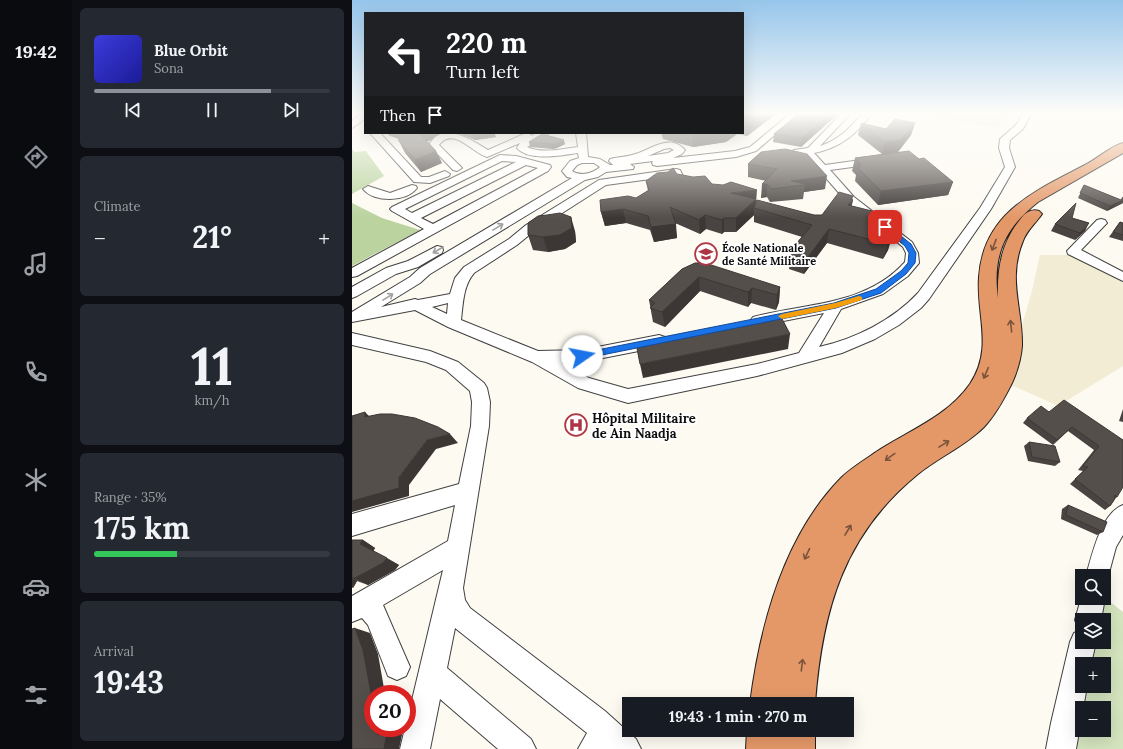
<!DOCTYPE html>
<meta charset="utf-8">
<style>
body{margin:0;font-family:Lora,serif;background:#242831;color:#f1f3f6;height:100vh;display:flex;flex-direction:column;font-size:15px;white-space:nowrap}
*{box-sizing:border-box;margin:0}
p{font-size:13px;color:#9ea1a6}
.icon{flex:none;width:22px;height:22px;fill:none;stroke:currentColor;stroke-width:2;stroke-linecap:round;stroke-linejoin:round}
.map{position:relative;flex:1;overflow:hidden}
.details{display:flex;flex-direction:column;gap:8px;padding:8px;background:#0d0f14;width:280px}
.details>*{flex:none}
.top-card{position:absolute;left:12px;top:12px;width:380px;height:122px;border-radius:0px;box-shadow:0 4px 16px #0002;background:#202124;color:#fff;overflow:hidden}
.controls{position:absolute;left:723px;top:569px;display:grid;gap:8px}
.controls a{display:grid;place-items:center;width:36px;height:36px;border-radius:0px;background:#171b24;box-shadow:0 4px 16px #0002;font-size:20px}
.speed{position:absolute;left:12px;top:685px;display:flex;gap:8px;font-size:20px;font-weight:700;text-align:center}
.speed>*{display:grid;place-content:center;width:52px;height:52px;border-radius:50%;background:#171b24;box-shadow:0 4px 16px #0002;line-height:1}
.speed .limit{border:6px solid #d22;background:#fff;color:#111}
.pin{position:absolute;display:grid;place-items:center;width:34px;height:34px;color:#fff;margin:-17px;border-radius:8px;box-shadow:0 2px 6px #0006}
.me{position:absolute;width:44px;margin:-22px;rotate:78deg;stroke-linejoin:round;filter:drop-shadow(0 0 3px #0008)}
.turn{display:flex;align-items:center;gap:14px;height:84px;padding:0 16px;font-size:18px}
.turn .icon{width:52px;height:52px;stroke-width:2.5}
.turn b{display:block;font-size:28px;line-height:34px}
.then{display:flex;align-items:center;height:38px;padding:0 16px;background:#0003;gap:8px;font-size:15px}
.big{font-size:30px;font-weight:700;line-height:1.1}
.details .card{flex:1;display:flex;flex-direction:column;justify-content:center;gap:6px;min-width:0;padding:0 14px;border-radius:6px;background:#242831}
.details .dial{align-items:center;gap:0}
.dial b{font-size:52px;line-height:1}
.song{display:flex;align-items:center;gap:12px}
.cover{width:48px;height:48px;border-radius:6px;background:linear-gradient(135deg,hsl(240 70% 55%),hsl(240 70% 35%))}
.played{height:4px;border-radius:2px;background:linear-gradient(90deg,#8c9099 75%,#363941 75%)}
.keys{display:flex;justify-content:space-around;direction:ltr}
.heat{display:flex;justify-content:space-between;align-items:center;font-size:22px;direction:ltr}
.charge{height:6px;border-radius:3px;background:linear-gradient(90deg,#34c759 35%,#363941 0)}
.trip{position:absolute;left:270px;top:697px;width:232px;height:40px;border-radius:0px;background:#171b24;box-shadow:0 4px 16px #0002;font-weight:700;line-height:40px;text-align:center}
main{display:flex;flex:1;min-height:0}
.menu{display:flex;flex-direction:column;width:72px;justify-content:space-around;align-items:center;background:#090b0e;color:#9ea1a6}
.menu .icon{width:28px;height:28px}
.menu .selected{color:#8c9099}
.menu b{font-size:18px;color:#f1f3f6}
.map>svg:first-child{display:block}
.farmland{fill:#f1ecd3}
.green{fill:#d4e4be;fill-rule:evenodd}
.forest{fill:#bad39f}
.pitch{fill:#e4edce}
.lines{fill:none;stroke-linecap:round;stroke-linejoin:round}
.minor-casing{stroke:#414141;stroke-width:2}
.highway-casing{stroke:#1f1f1f;stroke-width:2}
.minor{fill:#fff;fill-rule:evenodd}
.highway{fill:#e49868;fill-rule:evenodd}
.wall{fill:#494441}
.shaded-wall{fill:#3c3735}
.building{fill:#554f4c;stroke:#3c3735}
.oneway{stroke:#9f9f9f}
.oneway2{stroke:#79533b}
.route{fill:#1a73e8;stroke:#114b97}
.slow{fill:#f59e0b}
.labels{text-anchor:middle;dominant-baseline:central;stroke-width:4;stroke-linejoin:round;paint-order:stroke}
.far-poi-label{font-size:11px;font-weight:bold;fill:#0e0e0e;stroke:#fff;text-anchor:start}
.poi-label{font-size:13px;font-weight:bold;fill:#0e0e0e;stroke:#fff;text-anchor:start}
</style>
<main>
<nav class="menu">
<b>19:42</b>
<svg class="icon selected" aria-label="directions" viewBox="0 0 24 24"><path d="M12 3l9 9-9 9-9-9zM9 14v-3h6M13 9l2 2-2 2"/></svg>
<svg class="icon" aria-label="music" viewBox="0 0 24 24"><path d="M9 18V5l10-2v13"/><circle cx="6" cy="18" r="3"/><circle cx="16" cy="16" r="3"/></svg>
<svg class="icon" aria-label="phone" viewBox="0 0 24 24"><path d="M5 4h4l2 5-3 2q2 4 5 5l2-3 5 2v4C11 20 4 13 5 4z"/></svg>
<svg class="icon" aria-label="climate" viewBox="0 0 24 24"><path d="M12 3v18M4 7l16 10M4 17L20 7"/></svg>
<svg class="icon" aria-label="car" viewBox="0 0 24 24"><path d="M5 17H2v-5l4-1 3-4h7l3 4 3 1v5h-3M9 17h6M6 11h13"/><circle cx="7" cy="17" r="2"/><circle cx="17" cy="17" r="2"/></svg>
<svg class="icon" aria-label="filters" viewBox="0 0 24 24"><path d="M4 7h16M4 17h16"/><circle cx="9" cy="7" r="2"/><circle cx="15" cy="17" r="2"/></svg>
</nav>
<section class="details">
<div class="card">
<div class="song"><i class="cover"></i><div><b>Blue Orbit</b><p>Sona</p></div></div>
<div class="played"></div>
<div class="keys"><svg class="icon" aria-label="previous" viewBox="0 0 24 24"><path d="M18 5L8 12l10 7zM5 5v14"/></svg><svg class="icon" aria-label="pause" viewBox="0 0 24 24"><path d="M8 5v14M16 5v14"/></svg><svg class="icon" aria-label="next" viewBox="0 0 24 24"><path d="M6 5l10 7-10 7zM19 5v14"/></svg></div>
</div>
<div class="card"><p>Climate</p>
<div class="heat"><a>−</a><b class="big">21°</b><a>+</a></div>
</div>
<div class="card dial"><b>11</b><p>km/h</p></div>
<div class="card"><p>Range · 35%</p><b class="big">175 km</b><div class="charge"></div></div>
<div class="card"><p>Arrival</p><b class="big">19:43</b></div>
</section>
<div class="map">
<svg width="771" height="749" viewBox="0 0 771 749">
<rect width="100%" height="100%" fill="#fdfaf1"/>
<path class="farmland" d="M688,255H721L771,281V366L706,406L653,382L680,291Z"/>
<path class="green" d="M752,597L771,612V749H720L732,686H752V664H736L740,642H752V620H744ZM730,708H752V730H730Z"/>
<path class="forest" d="M0,148L2,152L14,151L32,176L0,194Z
M0,203L30,218L68,230L0,266Z"/>
<path class="pitch" d="M562,113H653L646,128Z"/>
<g class="lines">
<g class="minor-casing">
<path id="minor" d="M10,113H13V119L0,128V121Z
M439,113H448L404,151L384,157L305,166L301,165L300,163L301,161L278,164L282,167L281,169L254,172L246,177L233,180L78,274L68,283L29,307L63,299L66,300L98,294L103,278L112,267L157,239L174,225L247,180L324,169L328,170L331,176L349,180L350,182L345,185L323,180L321,176L254,185L182,231L165,245L122,273C111,286 111,304 109,320L186,351L230,350L307,335L313,337L315,341L313,345L307,347L246,359L210,363L237,378L276,389L405,364L447,353L472,313L406,326L401,325L398,321L401,317C453,303 514,306 553,262L554,253L551,247L494,201L453,154L445,155L440,152L442,150L456,148L490,113H499L468,146C487,140 499,127 511,113H520C505,134 488,148 462,153L473,165L523,158L527,159L528,161L527,163L523,164L478,170L502,197L560,242L566,253L567,263L556,276L531,294L489,309L467,347C503,339 541,320 566,293L628,208L653,167L647,148L648,139L664,125L671,113L679,114L671,129L658,140L657,148L663,167L639,209L577,299L569,308L547,325L523,339L490,353L405,376L276,403L226,388L180,362L96,327L63,310L0,322V312L58,277L68,268L220,178L215,177L210,171L218,161L227,158L226,153C210,155 177,162 165,148L168,143L135,157C120,153 102,126 87,145L110,168L105,171L101,170L77,145C90,120 120,140 136,150L172,134H178L179,136L185,133H197L175,147C190,154 210,149 226,147L224,133H234L236,157L248,159L258,165H261L257,161L258,159C266,157 273,157 280,155C297,151 318,132 333,150L330,154L321,158L383,151L398,147ZM318,148L322,150L316,153L296,156L312,149ZM230,163H242L248,167C241,173 229,177 220,171L225,165ZM96,303L95,314L80,307Z
M18,133H28L69,177H77L93,171L98,174L97,176L78,183L62,182Z
M148,155L164,156L198,165L199,167L196,171L5,276L0,277V268L72,229L40,211L38,209L40,207ZM150,161L164,162L60,213L53,209ZM174,165L186,168L81,224L69,218Z
M60,185L64,186L65,188C55,202 22,203 11,189L16,186L38,193Z
M749,219L753,220L755,223L729,250L771,272V281L716,254L715,251L745,220Z
M85,246L90,247L91,250L90,253L66,267L44,274L5,296L0,298V287L34,268L56,261Z
M0,333L78,351L106,362L132,383L135,388L138,402L137,426L111,588L113,600L118,608L253,711L284,739L289,749H226L235,733L103,628L95,668L179,739L184,749H146L88,699L78,749H48L53,728H55V721L91,570L31,605L58,667L54,676L45,680L36,676L16,625L10,618L0,622V596L96,541L103,505L0,536V514L107,484L119,426L120,402L118,391L94,370L74,362L0,345Z
M771,505V535L764,547L754,584L752,585V576H734C740,555 749,513 771,505Z
M730,595V598H752V595L753,598L749,620H730V642H744L739,664H730V686H735L724,749H694L699,723L718,642L722,633L729,630L727,629L723,620Z"/>
</g>
<g class="highway-casing">
<path id="highway" d="M771,143V153L686,202C653,228 640,255 646,298C645,270 649,244 667,221C672,214 678,208 687,211L690,214C683,224 675,230 671,241C655,279 671,309 670,346C669,359 665,372 660,383C652,399 644,414 632,427C613,446 587,457 566,474C491,535 470,611 463,704H398C408,626 432,536 489,478C499,468 513,460 524,452C556,431 595,417 618,384C642,348 624,315 627,277C631,213 683,191 733,165C745,159 759,146 771,143Z
M395,730H463V749H394Z"/>
</g>
<use href="#minor" class="minor"/>
<use href="#highway" class="highway"/>
</g>
<path class="wall" d="M391,113H425L395,136L385,134L374,142L341,147L311,139L309,133H391Z
M448,113H487L449,147L421,142L422,134Z
M509,123L534,129L563,123L559,135L546,152L567,159L601,182L596,195L526,205L503,181L504,175L500,171L503,158L530,154L506,135Z
M35,133H88L79,140L75,141L84,151L90,163L69,172L53,153L47,141V139L38,136Z
M106,133H142L144,137L123,140Z
M177,142L213,144L205,148L200,149L178,147Z
M409,152L473,189L452,192L451,199L418,202L415,197L409,198L414,181L396,177V164Z
M325,174L360,184L405,201L462,215H470L500,199L501,200L499,206L520,230L540,236L536,250L531,259L475,243L452,274L437,269L439,250L450,237L402,222V215L384,232H372L370,234L354,229L348,234L323,223L325,238L302,242L298,230L274,223L253,226L249,212L284,198L296,191L294,181Z
M732,185L769,200L771,197V203L755,211L726,198Z
M720,218L733,231L723,240L699,231L703,224Z
M768,222L771,223V241L757,237Z
M223,231L224,242L213,249L196,252L181,250L176,235Z
M330,269L428,287L427,302L424,310L399,303L396,307L348,291L313,327L301,322L297,300Z
M771,409V422L767,421Z
M697,412L771,440L765,497L763,499L758,506L753,510L718,484L731,471L726,470L742,450L716,431L701,445L671,423L675,418Z
M677,442L708,462L703,466L676,461L672,446Z
M716,505L751,532L745,535L709,519L710,509Z
M0,540H11L23,548L21,551L47,565L43,570L16,585L5,581L1,588L0,587Z"/>
<path class="shaded-wall" d="M410,113H425L395,136V124Z
M479,113H487L449,147L450,138Z
M563,123L559,135L545,153L530,155L533,142Z
M66,133H88L79,140L71,143Z
M120,133H142L144,137L123,140Z
M349,133H385V134L374,142L341,147L340,134Z
M212,140L213,144L205,148L200,149L199,144Z
M84,151L90,163L69,172L63,160Z
M475,176L473,189L452,192L453,185L439,181Z
M601,182L596,195L526,205L529,191Z
M410,184H415V197L409,198Z
M405,190L404,203L402,208V215L384,232V218L379,193Z
M501,196L500,200H501L498,213L496,205Z
M771,200V203L755,211L758,206Z
M271,209L274,223L253,226L249,212Z
M353,215L354,229L348,234L347,220Z
M219,217L223,231L224,242L213,249L196,252L191,237Z
M372,218V232L370,234V220Z
M737,223L733,231L723,240L728,233Z
M324,224L325,238L302,242L299,227Z
M477,229L475,243L452,274L454,260Z
M540,236L536,250L531,259L536,244Z
M347,277L348,291L313,327L310,312Z
M428,287L427,302L424,310L425,295Z
M400,288L399,303L396,307V292Z
M438,334L436,349L291,378L288,364Z
M13,412L23,422L13,417Z
M98,434L106,443L84,449L57,485V496L0,512V501L47,477L75,440Z
M11,540L23,548L21,552L8,544Z
M35,558L47,565L43,570L16,585L3,578Z
M0,579L5,581L1,588L0,587Z
M3,628L18,633L26,654L33,694H21V704Z
M25,728H40V730L49,731L50,735L47,749H32L26,735Z"/>
<path class="building" d="M391,113H410L395,124L391,123Z
M448,113H479L450,138L422,134Z
M543,119L563,123L548,140L533,142L509,123L534,129Z
M46,133H67L84,151L63,160L47,141Z
M336,133H349L340,134Z
M190,134L212,140L203,144H199L177,142Z
M433,149L455,154L475,176L439,181L453,184V185L419,189L415,184H410L425,169L396,164L409,152Z
M557,151L567,159L572,158L601,182L529,191L506,168L509,164L503,158Z
M321,168L325,174L341,177L353,176L360,184L371,185L379,182L405,190L379,193L404,199L384,218H372L370,220L353,215L347,220L318,207L324,224L299,227L296,216L271,209L249,212L248,200L276,196L284,198L297,190L294,181L305,173L316,172Z
M732,185L769,200L771,197V200L758,206L728,193Z
M487,192L501,196L499,199L501,200L496,205L520,211L523,215L520,230L540,236L536,244L477,229L454,260L439,255L442,251L439,250L460,225L402,208L405,200L462,215H470Z
M724,203L720,218L737,223L728,233L703,224Z
M208,213L219,217L220,228L208,235L191,237L176,235V223L186,216L195,215Z
M768,222L771,223V235L761,232Z
M343,263H353L428,287L425,295L400,288L396,292L347,277L310,312L298,308L303,303L297,300L330,269Z
M428,315L438,334L288,364L284,343Z
M712,400L771,440V487L765,497L763,495L762,500L758,506L723,479L736,467L731,466L747,446L720,427L705,440L675,418L689,406L697,412Z
M13,412V417L28,414H40L63,418L86,427L98,434L75,440L47,477V488L0,501V416Z
M677,442L703,446L708,462L680,457Z
M716,505L755,522L751,532L714,515Z
M0,540H11L8,544L35,558L31,563L3,578H0Z
M3,628L11,650L21,704V728H25L26,735L34,729L35,733L32,749H0V629Z"/>
<defs><path id="oneway-shaft" d="M-6 0H5M1.5-3L5.5 0L1.5 3" fill="none" stroke-width="1.6" stroke-linecap="round" stroke-linejoin="round"/></defs>
<g class="oneway">
<use href="#oneway-shaft" transform="translate(146 227) rotate(-31)"/>
<use href="#oneway-shaft" transform="translate(86 250) rotate(150)"/>
<use href="#oneway-shaft" transform="translate(36 297) rotate(-32)"/>
</g>
<g class="oneway2">
<use href="#oneway-shaft" transform="translate(642 245) rotate(111)"/>
<use href="#oneway-shaft" transform="translate(659 326) rotate(-96)"/>
<use href="#oneway-shaft" transform="translate(634 373) rotate(113)"/>
<use href="#oneway-shaft" transform="translate(592 444) rotate(-32)"/>
<use href="#oneway-shaft" transform="translate(538 457) rotate(144)"/>
<use href="#oneway-shaft" transform="translate(496 530) rotate(-59)"/>
<use href="#oneway-shaft" transform="translate(455 554) rotate(115)"/>
<use href="#oneway-shaft" transform="translate(450 665) rotate(-83)"/>
</g>
<linearGradient id="sky" x2="0" y2="1"><stop stop-color="#96c5eb"/><stop offset="0.52" stop-color="#fefdf9"/><stop offset="1" stop-color="#fefdf9" stop-opacity="0"/></linearGradient>
<rect width="771" height="218" fill="url(#sky)"/>
<path class="route" d="M531,225H535L559,244L564,253L563,263L554,274L529,293L484,308L230,359L226,356L230,353L482,303L524,289L549,271L556,263L557,253L553,246L531,228Z"/>
<path class="slow" d="M507,296L510,297V300L484,308L430,319L426,316L430,314L483,303Z"/>
<defs>
<g id="university-ring" transform="scale(1.15)"><circle r="9.5" fill="#fff" stroke="#ae3644" stroke-width="1.5"/><path d="M0-5L7-2L0 1L-7-2ZM-4 1L0 2.5L4 1V4Q0 6-4 4Z" fill="#ae3644"/></g>
<g id="hospital-ring" transform="scale(1.15)"><circle r="9.5" fill="#fff" stroke="#ae3644" stroke-width="1.5"/><path d="M-5-5h3v3.5h4V-5h3V5h-3V1.5h-4V5h-3Z" fill="#ae3644"/></g>
</defs>
<g fill-rule="evenodd">
<use href="#university-ring" x="354" y="254"/>
<use href="#hospital-ring" x="224" y="425"/>
</g>
<g class="labels">
<g class="far-poi-label">
<text x="370" y="248">École Nationale<tspan x="370" dy="13">de Santé Militaire</tspan></text>
</g>
<g class="poi-label">
<text x="240" y="418">Hôpital Militaire<tspan x="240" dy="15">de Ain Naadja</tspan></text>
</g>
</g>
</svg>
<div class="controls">
<a><svg class="icon" aria-label="search" viewBox="0 0 24 24"><circle cx="10" cy="10" r="6"/><path d="M15 15l6 6"/></svg></a>
<a><svg class="icon" aria-label="layers" viewBox="0 0 24 24"><path d="M12 4l9 5-9 5-9-5zM3 14l9 5 9-5"/></svg></a>
<a>+</a>
<a>−</a>
</div>
<div class="speed"><div class="limit">20</div></div>
<div class="pin" style="left:533px;top:227px;background:#d93025"><svg class="icon" aria-label="arrive" viewBox="0 0 24 24"><path d="M6 21V4h12l-3 4 3 4H6"/></svg></div>
<svg class="me" style="left:230px;top:356px" viewBox="-20 -20 40 40"><circle r="19" fill="#fff"/><path d="M0-13L10 11 0 6-10 11z" fill="#1a73e8"/></svg>
<div class="trip">19:43 · 1 min · 270 m</div>
<div class="top-card">
<div class="turn"><svg class="icon" aria-label="left" viewBox="0 0 24 24"><path d="M17 20v-9H6M10 6l-5 5 5 5"/></svg><div><b>220 m</b>Turn left</div></div>
<div class="then">Then<svg class="icon" aria-label="arrive" viewBox="0 0 24 24"><path d="M6 21V4h12l-3 4 3 4H6"/></svg></div>
</div>
</div>
</main>
